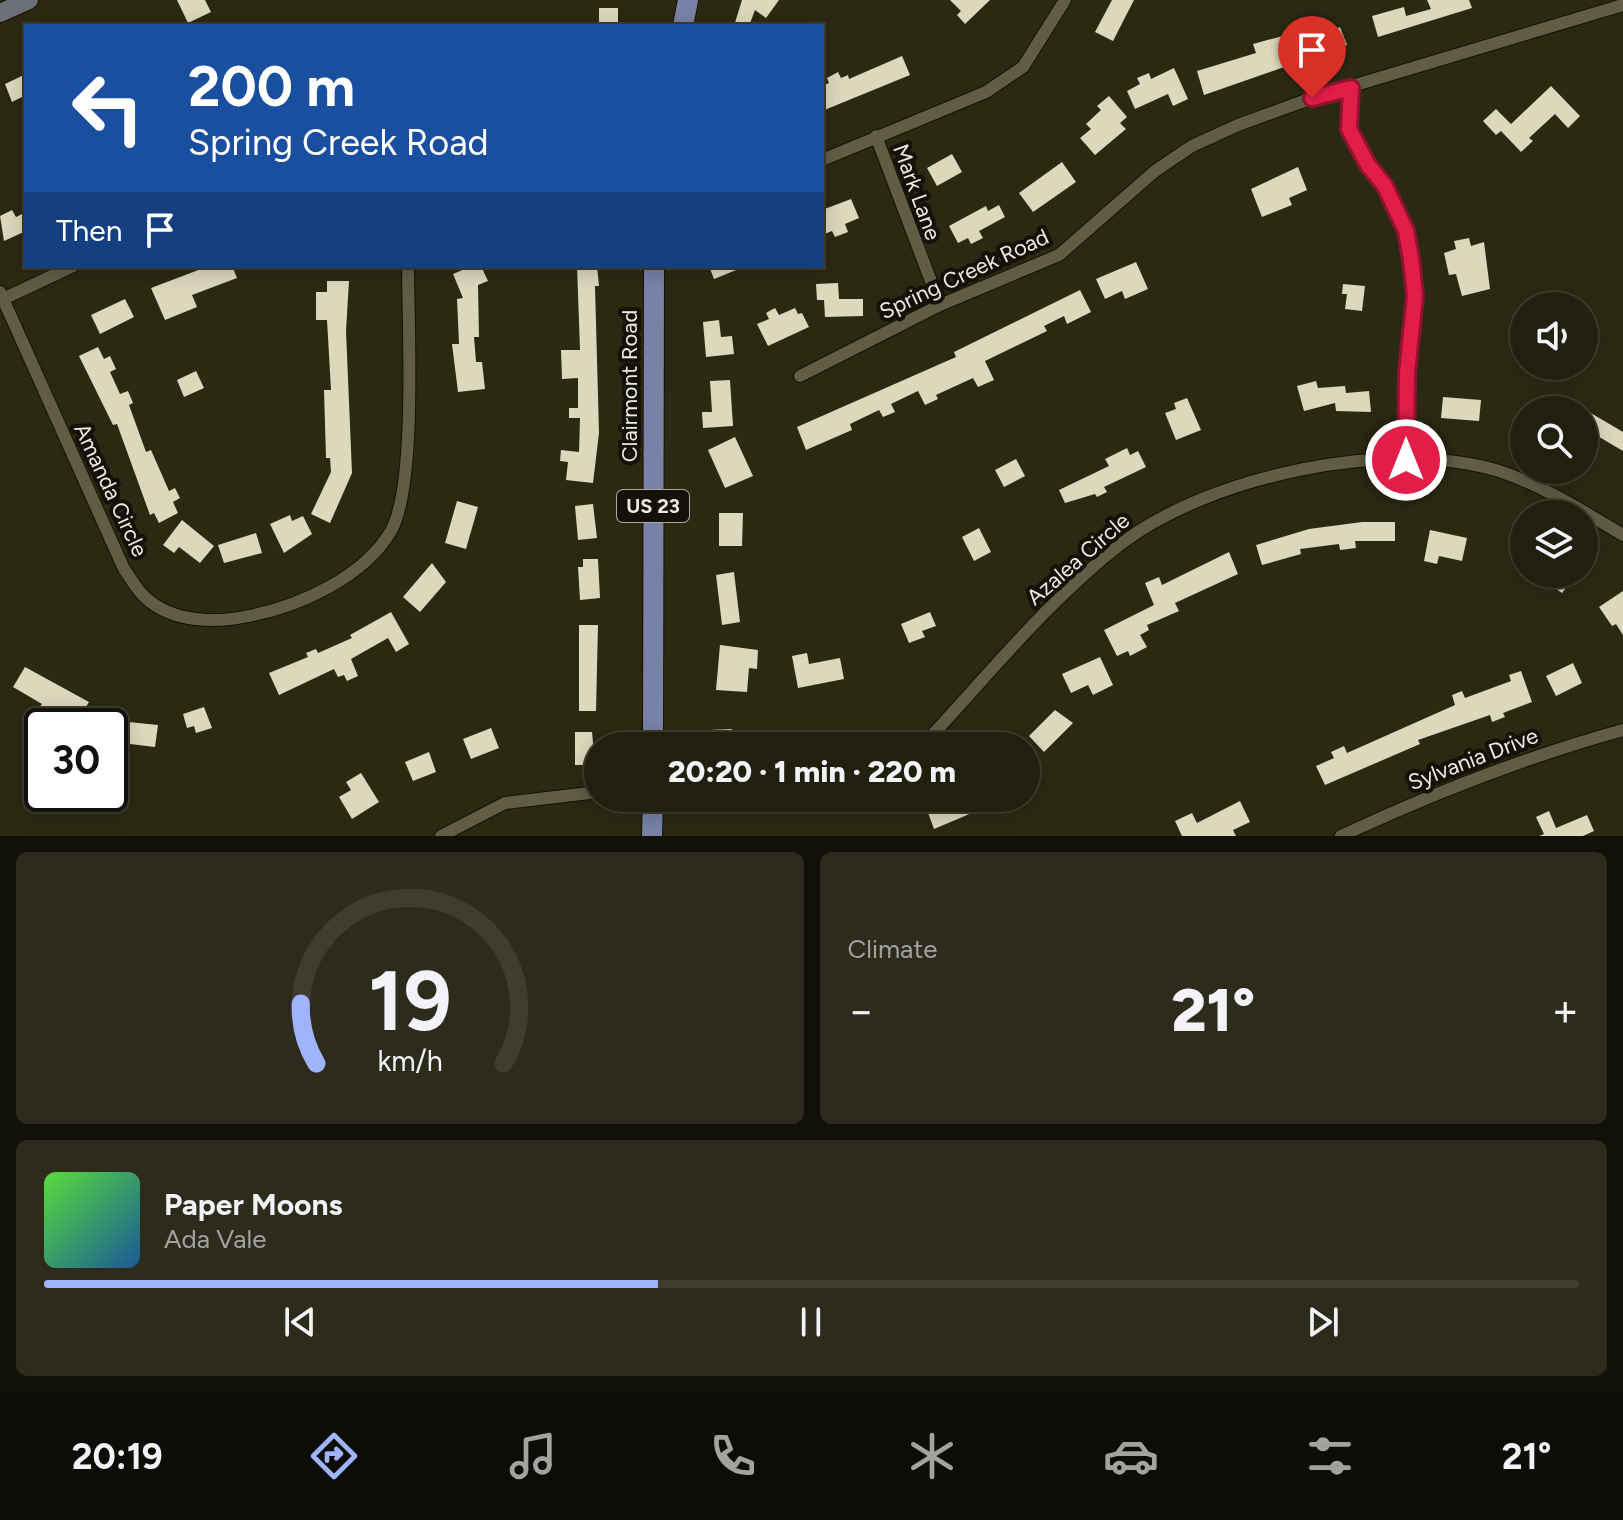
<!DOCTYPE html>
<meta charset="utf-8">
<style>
body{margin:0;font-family:Figtree,sans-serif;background:#2d2c1c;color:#f1f3f6;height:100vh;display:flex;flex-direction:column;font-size:30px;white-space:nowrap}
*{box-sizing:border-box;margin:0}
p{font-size:26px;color:#a2a29e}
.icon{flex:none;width:44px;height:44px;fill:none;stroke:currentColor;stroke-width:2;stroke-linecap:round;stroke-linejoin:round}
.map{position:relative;height:836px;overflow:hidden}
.details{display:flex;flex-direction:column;gap:16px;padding:16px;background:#121108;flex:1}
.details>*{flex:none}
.hud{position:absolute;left:24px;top:24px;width:800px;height:244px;border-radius:0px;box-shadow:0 4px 20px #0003,0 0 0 2px #3e3d2e;background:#1a4fa0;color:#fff;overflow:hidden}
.buttons{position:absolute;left:1510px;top:292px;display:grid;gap:16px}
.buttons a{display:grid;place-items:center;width:88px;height:88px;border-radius:50%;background:#211f0e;box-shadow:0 4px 20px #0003,0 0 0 2px #3e3d2e;font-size:40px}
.speed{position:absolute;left:24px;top:708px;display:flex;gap:16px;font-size:40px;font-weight:700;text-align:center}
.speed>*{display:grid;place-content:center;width:104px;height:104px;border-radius:50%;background:#211f0e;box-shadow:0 4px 20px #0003,0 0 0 2px #3e3d2e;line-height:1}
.speed .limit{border:4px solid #111;border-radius:12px;background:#fff;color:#111}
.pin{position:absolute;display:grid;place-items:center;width:68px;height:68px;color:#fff;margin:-82px -34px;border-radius:50% 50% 50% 0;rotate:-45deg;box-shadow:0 0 8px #0007}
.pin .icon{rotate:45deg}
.me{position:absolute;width:88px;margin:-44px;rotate:0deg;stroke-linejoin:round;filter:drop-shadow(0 0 6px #0008)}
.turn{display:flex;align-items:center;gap:28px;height:168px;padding:0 32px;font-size:36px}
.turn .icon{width:104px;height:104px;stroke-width:2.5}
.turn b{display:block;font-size:56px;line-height:68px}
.then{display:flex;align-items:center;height:76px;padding:0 32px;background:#0003;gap:16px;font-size:30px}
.big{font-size:60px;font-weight:800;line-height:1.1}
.details .tile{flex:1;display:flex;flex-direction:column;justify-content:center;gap:12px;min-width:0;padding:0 28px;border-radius:12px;background:#2d2c1c}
.details .dial{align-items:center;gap:0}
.dial svg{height:208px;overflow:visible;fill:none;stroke:#3e3d2e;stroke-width:7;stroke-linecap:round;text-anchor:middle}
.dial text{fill:#f1f3f6;stroke:none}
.song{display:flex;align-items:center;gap:24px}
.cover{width:96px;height:96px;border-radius:12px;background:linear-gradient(135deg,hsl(110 70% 55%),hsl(210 70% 35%))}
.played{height:8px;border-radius:4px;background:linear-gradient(90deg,#a0b3fd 40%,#3e3d2e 40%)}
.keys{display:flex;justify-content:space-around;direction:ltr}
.heat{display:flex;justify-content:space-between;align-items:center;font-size:44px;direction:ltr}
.details .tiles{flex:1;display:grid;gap:16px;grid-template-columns:1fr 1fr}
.tile:last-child{grid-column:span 2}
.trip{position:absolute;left:584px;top:732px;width:456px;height:80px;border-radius:40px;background:#211f0e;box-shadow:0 4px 20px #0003,0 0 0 2px #3e3d2e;font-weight:800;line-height:80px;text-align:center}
.menu{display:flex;height:128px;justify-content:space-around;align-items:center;background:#0d0c06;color:#a2a29e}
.menu .icon{width:56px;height:56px}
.menu .selected{color:#a0b3fd}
.menu b{font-size:36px;color:#f1f3f6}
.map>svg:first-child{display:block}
.building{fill:#dcd8bc}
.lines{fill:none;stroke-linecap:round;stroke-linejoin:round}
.street-casing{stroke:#151100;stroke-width:14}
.secondary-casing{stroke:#151100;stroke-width:20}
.primary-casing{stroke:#151100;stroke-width:22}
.street{stroke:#615d45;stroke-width:12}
.secondary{stroke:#6d6f76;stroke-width:18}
.primary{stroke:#7882a7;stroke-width:20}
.route-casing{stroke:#92132f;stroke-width:20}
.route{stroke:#e11d48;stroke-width:14}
.labels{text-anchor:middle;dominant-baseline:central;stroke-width:8;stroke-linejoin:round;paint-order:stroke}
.shield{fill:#131108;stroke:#acaa9d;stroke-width:2}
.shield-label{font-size:20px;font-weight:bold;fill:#edebdd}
.street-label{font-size:22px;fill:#edebdd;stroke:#131108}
</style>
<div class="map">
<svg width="1623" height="836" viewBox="0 0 1623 836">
<rect width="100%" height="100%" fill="#2c2912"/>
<path class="building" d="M177,0H205L211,12L188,23Z
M742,0H779L766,18L755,10L749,26H734Z
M950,0H990L965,24L957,15L961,11Z
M1112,0H1134L1113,41L1095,32Z
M1427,0H1469L1472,8L1378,37L1372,16L1404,7L1406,16L1431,9Z
M599,8H618V26H599Z
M1316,27L1320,36L1340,27L1347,45L1204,95L1197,71L1256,53L1253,44Z
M902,56L910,75L822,111V86L829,83L827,78L838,72L841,78L848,75L849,79Z
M1174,68L1188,99L1173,106L1168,94L1135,109L1127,91L1140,84L1137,78L1149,73L1151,79Z
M26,74V95L12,102L5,84Z
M1551,86L1580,116L1568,128L1555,114L1529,138L1533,141L1521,152L1501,131L1496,135L1483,121L1496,109L1511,124Z
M1109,96L1127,117L1120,123L1126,129L1095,155L1080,138L1091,129L1086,124L1101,110L1097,106Z
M952,154L962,172L937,186L927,168Z
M1062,162L1076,182L1033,212L1019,193Z
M1298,167L1307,190L1289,198L1292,205L1262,217L1251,189Z
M851,199L859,218L845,224L848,232L835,237L832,231L822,235V210Z
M999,205L1005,217L979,231L983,238L971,244L968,238L958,243L949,226L986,206L988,211Z
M12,210L16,217L26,212V231L4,241L0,216Z
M1469,238L1471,246L1484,242L1490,289L1462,296L1456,274L1449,275L1444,253L1456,249L1454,241Z
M1136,262L1148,289L1125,299L1122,291L1105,299L1096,279Z
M209,266H232L237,278L192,295L197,307L165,320L151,288Z
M472,266H481L488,281L478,285L479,337H474L476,362H482L485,389L458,392L452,344H459L457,299L463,298L453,274Z
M577,266H597L599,286H595L599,433L593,483L566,480L568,462L560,461L561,450L579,452L580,418H569V408H578V378L562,379L561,350H580Z
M709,266H746L714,279Z
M327,281H349L346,331L352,473L330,523L311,514L331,472L330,458H326L324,390H331L327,320H316V292H327Z
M838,283L839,299H863V316L825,317L824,300H817L816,284Z
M1343,284L1365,286L1362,311L1345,309L1347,294H1342Z
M1080,290L1091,312L1067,324L1064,316L1044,326L1047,331L985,361L994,380L978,387L973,378L936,395L938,399L925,405L918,391L891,404L895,412L883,417L879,410L850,424L852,430L806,450L797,427L956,357L954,352Z
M125,299L134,317L100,334L91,315Z
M775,308L779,315L795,308L798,314L802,313L809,327L768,346L757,324L769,319L766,313Z
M719,320L721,337L732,336L734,354L706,357L703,322Z
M98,347L104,359L110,356L116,369L110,372L120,394L128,391L133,403L129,405L146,452L151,450L169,491L175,488L180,498L173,502L178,513L159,523L154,513L150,515L117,424L113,425L79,356Z
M196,371L204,388L184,397L177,380Z
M730,380L733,426L703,428L702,412H712L710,381Z
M1316,381L1318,388L1345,386L1346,393L1369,391L1371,412L1336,411L1335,403L1304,411L1297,386Z
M1443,397L1481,400L1479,421L1441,418Z
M1187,398L1201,430L1176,440L1165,413L1176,409L1174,403Z
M1584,409L1623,432V451L1584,428Z
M735,437L753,476L725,488L708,450Z
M1127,448L1130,455L1138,451L1146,467L1104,487L1107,492L1097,497L1095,494L1065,503L1059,490L1109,466L1105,459Z
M1016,459L1025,476L1004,487L995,470Z
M457,501L478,507L466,549L445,543Z
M593,504L597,538L578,540L575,506Z
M719,513H743L742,546H719Z
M290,515L292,521L303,516L312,534L284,553L270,524Z
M182,520L214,546L200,563L179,547L174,553L163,545Z
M1362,522H1395V541H1355L1356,548L1340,550L1339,544L1300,549L1301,554L1262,565L1256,545L1309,529Z
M979,528L991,552L974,561L962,537Z
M1430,530L1467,538L1462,561L1439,556L1437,564L1424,561Z
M256,533L262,553L224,563L218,545Z
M1229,552L1238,574L1175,603L1179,611L1147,625L1149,630L1140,635L1147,647L1130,656L1128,651L1117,656L1104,630L1154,605L1145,583L1159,577L1162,585Z
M583,559H598L600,598L580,600L578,567H583Z
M432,563L446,582L420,612L403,597Z
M734,572L740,622L722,625L716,575Z
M1535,574H1576L1562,593Z
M1623,591V635L1616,624L1612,626L1599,607Z
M391,612L409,644L396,652L388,638L351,659L358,676L347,681L344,675L338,677L334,669L279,695L269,673L308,657L306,653L316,649L318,653L352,638L350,635Z
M930,612L936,626L922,631L925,637L909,643L901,624Z
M579,625H598L596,711H579Z
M720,645L758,650L757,669L749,668L747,692L716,690Z
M807,653L809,664L840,658L844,679L798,688L792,656Z
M1100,657L1113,685L1093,695L1088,685L1071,693L1062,674Z
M1573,663L1582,683L1556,696L1546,676Z
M25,667L89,702L76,723L54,710L51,715L39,708L42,704L13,687Z
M1521,671L1532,702L1503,713L1505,717L1492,722L1490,715L1418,740L1420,744L1325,785L1316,766L1334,758L1331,752L1344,746L1347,753L1455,705L1452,695L1462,691L1465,698L1511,681L1509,675Z
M204,707L212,728L196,733L194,726L187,728L183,714Z
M1055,710L1073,723L1044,752L1029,736Z
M119,721L158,725L155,747L122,743L123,736L117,735Z
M491,728L499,748L471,759L463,739Z
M732,729V746H709V730Z
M575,732H592L595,765H575Z
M429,752L436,772L413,781L405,762Z
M361,773L379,802L352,819L339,797L351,790L346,782Z
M957,798H974L979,810L934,829L927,810Z
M1240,801L1250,822L1233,830L1236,836H1182L1175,821L1192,813L1197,823Z
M1549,811L1556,828L1587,815L1594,831L1583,836H1539L1544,834L1536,817Z"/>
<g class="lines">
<g class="street-casing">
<path id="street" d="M1351,88C1350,101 1346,119 1350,131C1364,168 1395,194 1406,233C1420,280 1409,326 1407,374C1405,402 1406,431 1406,460
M876,136L940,305
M822,160L986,92L1023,67L1065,0
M0,292L124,569C131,578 137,591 146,598C173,623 216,623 249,616C300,606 364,577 391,531C417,484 408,325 408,266
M3,299L73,266
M800,376L940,305L1059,255L1155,171L1192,146L1238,125L1312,98L1623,5
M922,746C987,677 1047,601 1122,543C1212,475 1390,438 1499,471C1542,485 1584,512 1623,535
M441,836L505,803L598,792
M1341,836C1433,793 1525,757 1623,730"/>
</g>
<g class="secondary-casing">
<path id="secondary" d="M0,13L29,0"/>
</g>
<g class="primary-casing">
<path id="primary" d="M683,26L688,0
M653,746L654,266
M652,836L653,798"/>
</g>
<use href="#street" class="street"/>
<use href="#secondary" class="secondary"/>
<use href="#primary" class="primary"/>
</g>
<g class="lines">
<g class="route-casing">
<path id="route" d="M1312,98L1351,88L1349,129L1368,165L1385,186L1406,231L1411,259L1415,296L1407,373L1406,460"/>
</g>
<use href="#route" class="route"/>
</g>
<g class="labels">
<rect class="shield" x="617" y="490" width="72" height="32" rx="6"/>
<g class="shield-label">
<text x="653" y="506">US 23</text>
</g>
<g class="street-label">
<text transform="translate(917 192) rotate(70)">Mark Lane</text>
<text transform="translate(964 274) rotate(-25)">Spring Creek Road</text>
<text transform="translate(629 386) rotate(-90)">Clairmont Road</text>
<text transform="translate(111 490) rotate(65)">Amanda Circle</text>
<text transform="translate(1078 559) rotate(-41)">Azalea Circle</text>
<text transform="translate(1473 759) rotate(-21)">Sylvania Drive</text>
</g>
</g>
</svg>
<div class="buttons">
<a><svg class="icon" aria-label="sound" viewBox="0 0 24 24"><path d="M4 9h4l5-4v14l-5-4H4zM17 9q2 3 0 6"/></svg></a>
<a><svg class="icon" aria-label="search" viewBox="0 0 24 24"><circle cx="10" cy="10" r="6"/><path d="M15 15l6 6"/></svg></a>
<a><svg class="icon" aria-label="layers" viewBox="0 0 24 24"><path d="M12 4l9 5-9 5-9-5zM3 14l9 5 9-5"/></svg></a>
</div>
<div class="speed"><div class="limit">30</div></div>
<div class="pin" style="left:1312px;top:98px;background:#d93025"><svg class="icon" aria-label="arrive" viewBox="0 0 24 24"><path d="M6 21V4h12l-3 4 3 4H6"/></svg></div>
<svg class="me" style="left:1406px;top:460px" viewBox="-20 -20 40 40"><circle r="17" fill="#e11d48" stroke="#fff" stroke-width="3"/><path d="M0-11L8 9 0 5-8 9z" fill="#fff"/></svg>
<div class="trip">20:20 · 1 min · 220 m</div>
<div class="hud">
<div class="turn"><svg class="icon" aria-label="left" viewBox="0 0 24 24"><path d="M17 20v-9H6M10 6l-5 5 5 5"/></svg><div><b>200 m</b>Spring Creek Road</div></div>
<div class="then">Then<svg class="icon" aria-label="arrive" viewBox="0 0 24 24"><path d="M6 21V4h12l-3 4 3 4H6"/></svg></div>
</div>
</div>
<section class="details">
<div class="tiles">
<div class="tile dial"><svg viewBox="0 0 100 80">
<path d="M14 69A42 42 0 1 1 86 69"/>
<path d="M14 69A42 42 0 0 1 8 46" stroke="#a0b3fd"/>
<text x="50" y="56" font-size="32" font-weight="700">19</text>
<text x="50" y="72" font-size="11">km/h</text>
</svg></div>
<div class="tile"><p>Climate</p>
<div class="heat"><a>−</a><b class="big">21°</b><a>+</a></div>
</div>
<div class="tile">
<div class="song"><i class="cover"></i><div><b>Paper Moons</b><p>Ada Vale</p></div></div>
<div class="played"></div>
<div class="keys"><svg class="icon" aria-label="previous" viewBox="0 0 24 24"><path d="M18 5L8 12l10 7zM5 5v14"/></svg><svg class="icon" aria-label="pause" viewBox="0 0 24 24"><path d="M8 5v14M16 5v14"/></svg><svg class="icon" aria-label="next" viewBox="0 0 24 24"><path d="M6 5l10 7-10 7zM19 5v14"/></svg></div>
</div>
</div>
</section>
<nav class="menu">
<b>20:19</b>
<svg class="icon selected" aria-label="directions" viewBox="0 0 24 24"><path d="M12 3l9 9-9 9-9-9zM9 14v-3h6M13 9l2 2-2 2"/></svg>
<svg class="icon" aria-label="music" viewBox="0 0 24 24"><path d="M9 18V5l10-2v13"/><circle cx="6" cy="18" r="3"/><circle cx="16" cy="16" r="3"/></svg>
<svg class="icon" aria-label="phone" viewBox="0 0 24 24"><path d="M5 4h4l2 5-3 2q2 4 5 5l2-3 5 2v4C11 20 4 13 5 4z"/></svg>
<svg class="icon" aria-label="climate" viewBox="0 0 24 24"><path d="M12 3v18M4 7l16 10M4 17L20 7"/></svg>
<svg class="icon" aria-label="car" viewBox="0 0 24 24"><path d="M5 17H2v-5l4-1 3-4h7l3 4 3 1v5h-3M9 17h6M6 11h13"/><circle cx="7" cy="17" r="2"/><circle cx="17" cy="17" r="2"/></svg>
<svg class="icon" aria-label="filters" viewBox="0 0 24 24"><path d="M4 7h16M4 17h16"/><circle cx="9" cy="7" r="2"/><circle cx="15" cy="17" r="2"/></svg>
<b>21°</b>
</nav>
